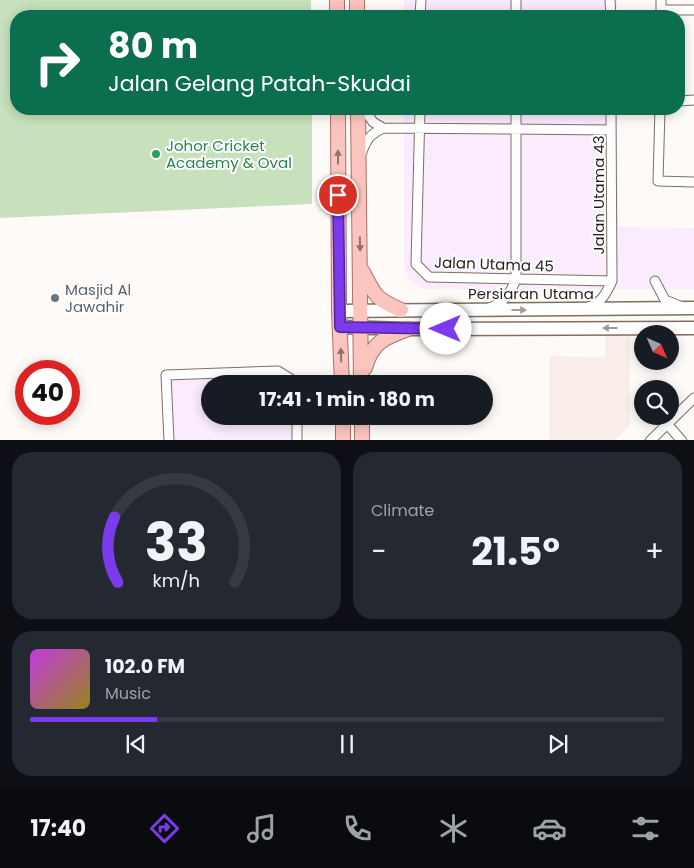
<!DOCTYPE html>
<meta charset="utf-8">
<style>
body{margin:0;font-family:Poppins,sans-serif;background:#242831;color:#f1f3f6;height:100vh;display:flex;flex-direction:column;font-size:19px;white-space:nowrap}
*{box-sizing:border-box;margin:0}
p{font-size:16px;color:#9ea1a6}
.icon{flex:none;width:28px;height:28px;fill:none;stroke:currentColor;stroke-width:2;stroke-linecap:round;stroke-linejoin:round}
.map{position:relative;height:440px;overflow:hidden}
.panel{display:flex;flex-direction:column;gap:12px;padding:12px;background:#0d0f14;flex:1}
.panel>*{flex:none}
.guide{position:absolute;left:10px;top:10px;width:675px;height:105px;border-radius:20px;box-shadow:0 2px 12px #0003;background:#0b6e4f;color:#fff;overflow:hidden}
.needle{width:32px;rotate:135deg}
.controls{position:absolute;left:634px;top:325px;display:grid;gap:10px}
.controls a{display:grid;place-items:center;width:45px;height:45px;border-radius:50%;background:#171b24;box-shadow:0 2px 12px #0003;font-size:25px}
.speed{position:absolute;left:15px;top:360px;display:flex;gap:10px;font-size:25px;font-weight:700;text-align:center}
.speed>*{display:grid;place-content:center;width:65px;height:65px;border-radius:50%;background:#171b24;box-shadow:0 2px 12px #0003;line-height:1}
.speed .limit{border:8px solid #d22;background:#fff;color:#111}
.pin{position:absolute;display:grid;place-items:center;width:42px;height:42px;color:#fff;margin:-21px;border:2px solid #fff;border-radius:50%;box-shadow:0 1px 5px #0007}
.me{position:absolute;width:55px;margin:-28px;rotate:270deg;stroke-linejoin:round;filter:drop-shadow(0 0 4px #0008)}
.turn{display:flex;align-items:center;gap:18px;height:105px;padding:0 15px;font-size:22px}
.turn .icon{width:65px;height:65px;stroke-width:2.5}
.turn b{display:block;font-size:35px;line-height:42px}
.big{font-size:38px;font-weight:700;line-height:1.1}
.panel .tile{flex:1;display:flex;flex-direction:column;justify-content:center;gap:8px;min-width:0;padding:0 18px;border-radius:20px;background:#242831}
.panel .dial{align-items:center;gap:0}
.dial svg{height:130px;overflow:visible;fill:none;stroke:#363941;stroke-width:7;stroke-linecap:round;text-anchor:middle}
.dial text{fill:#f1f3f6;stroke:none}
.song{display:flex;align-items:center;gap:15px}
.cover{width:60px;height:60px;border-radius:8px;background:linear-gradient(135deg,hsl(290 70% 55%),hsl(50 70% 35%))}
.played{height:5px;border-radius:2px;background:linear-gradient(90deg,#7c3aed 20%,#363941 20%)}
.keys{display:flex;justify-content:space-around;direction:ltr}
.heat{display:flex;justify-content:space-between;align-items:center;font-size:28px;direction:ltr}
.panel .tiles{flex:1;display:grid;gap:12px;grid-template-columns:1fr 1fr}
.tile:last-child{grid-column:span 2}
.trip{position:absolute;left:201px;top:375px;width:292px;height:50px;border-radius:25px;background:#171b24;box-shadow:0 2px 12px #0003;font-weight:700;line-height:50px;text-align:center}
.dock{display:flex;height:80px;justify-content:space-around;align-items:center;background:#090b0e;color:#9ea1a6}
.dock .icon{width:35px;height:35px}
.dock .selected{color:#7c3aed}
.dock b{font-size:22px;color:#f1f3f6}
.map>svg:first-child{display:block}
.commercial{fill:#faebfe}
.built{fill:#f8eee7}
.green{fill:#c6e1bb}
.lines{fill:none;stroke-linecap:round;stroke-linejoin:round}
.street-casing{stroke:#7f6f63;stroke-width:11}
.secondary-casing{stroke:#7f6f63;stroke-width:15}
.primary-casing{stroke:#ae7069;stroke-width:16}
.street{stroke:#fff;stroke-width:9}
.secondary{stroke:#fff;stroke-width:12}
.primary{stroke:#fbc4be;stroke-width:14}
.oneway{fill:#90726c}
.oneway2{fill:#9d9a98}
.route-casing{stroke:#51269a;stroke-width:12}
.route{stroke:#7c3aed;stroke-width:9}
.leisure-dot{fill:#2e9e5b;stroke:#fff;stroke-width:2}
.worship-dot{fill:#6b7280;stroke:#fff;stroke-width:2}
.labels{text-anchor:middle;dominant-baseline:central;stroke-width:4;stroke-linejoin:round;paint-order:stroke}
.leisure-label{font-size:15px;fill:#27864d;stroke:#fff;text-anchor:start}
.street-label{font-size:15px;fill:#251f1a;stroke:#fff}
.worship-label{font-size:15px;fill:#5b616d;stroke:#fff;text-anchor:start}
</style>
<div class="map">
<svg width="694" height="441" viewBox="0 0 694 441">
<rect width="100%" height="100%" fill="#fefaf8"/>
<path class="commercial" d="M404,0H617V16H404Z
M404,109H617L618,227L694,228V289H423L409,279L404,267Z
M279,374L290,384H210V416H291L292,440H170V378Z"/>
<path class="built" d="M630,334V425L615,440L549,441L550,356L605,357L606,335Z"/>
<path class="green" d="M0,0H311V16H16V109H312V204L0,218Z"/>
<g class="lines">
<g class="street-casing">
<path id="street" d="M610,0L611,16
M661,10H694
M420,16L421,0
M516,16V0
M661,16V0
M679,101L694,100
M364,109L373,122L383,128
M420,109L416,264L429,277L612,281
M660,109L658,181L694,182
M362,152C367,138 370,135 383,128L611,130
M655,281L665,300L680,306
M588,307C601,304 607,292 612,281L611,109
M489,308C504,303 510,294 516,279V109
M297,416V441
M667,424L682,441
M169,441L166,375L278,371L291,379L292,384
M650,441L694,398"/>
</g>
<g class="secondary-casing">
<path id="secondary" d="M339,311L694,308
M340,327L408,329L694,328"/>
</g>
<g class="primary-casing">
<path id="primary" d="M337,0V16
M357,0V16
M338,109L339,311L342,384
M358,109L361,384
M363,272C375,296 376,299 401,310
M365,368C372,342 384,338 408,329
M343,416V441
M362,416V441"/>
</g>
<use href="#street" class="street"/>
<use href="#secondary" class="secondary"/>
<use href="#primary" class="primary"/>
</g>
<defs><path id="oneway-solid" d="M-6-.8H1V-3.2L6.5 0L1 3.2V.8H-6Z" transform="scale(1.25)"/></defs>
<g class="oneway">
<use href="#oneway-solid" transform="translate(338 157) rotate(-90)"/>
<use href="#oneway-solid" transform="translate(360 244) rotate(89)"/>
<use href="#oneway-solid" transform="translate(341 355) rotate(-92)"/>
</g>
<g class="oneway2">
<use href="#oneway-solid" transform="translate(519 310)"/>
<use href="#oneway-solid" transform="translate(610 328) rotate(180)"/>
</g>
<g class="lines">
<g class="route-casing">
<path id="route" d="M338,195L340,327L446,329"/>
</g>
<use href="#route" class="route"/>
</g>
<circle class="leisure-dot" cx="156" cy="154" r="5"/>
<circle class="worship-dot" cx="55" cy="298" r="5"/>
<g class="labels">
<g class="leisure-label">
<text x="166" y="145">Johor Cricket<tspan x="166" dy="17">Academy &amp; Oval</tspan></text>
</g>
<g class="street-label">
<text transform="translate(598 195) rotate(-90)">Jalan Utama 43</text>
<text transform="translate(494 264) rotate(2)">Jalan Utama 45</text>
<text x="531" y="293">Persiaran Utama</text>
</g>
<g class="worship-label">
<text x="65" y="289">Masjid Al<tspan x="65" dy="17">Jawahir</tspan></text>
</g>
</g>
</svg>
<div class="controls">
<a><svg class="needle" viewBox="-14 -14 28 28"><path d="M0-13l5 13h-10z" fill="#e53935"/><path d="M0 13l5-13h-10z" fill="#9ea1a6"/></svg></a>
<a><svg class="icon" aria-label="search" viewBox="0 0 24 24"><circle cx="10" cy="10" r="6"/><path d="M15 15l6 6"/></svg></a>
</div>
<div class="speed"><div class="limit">40</div></div>
<div class="pin" style="left:338px;top:195px;background:#d93025"><svg class="icon" aria-label="arrive" viewBox="0 0 24 24"><path d="M6 21V4h12l-3 4 3 4H6"/></svg></div>
<svg class="me" style="left:446px;top:329px" viewBox="-20 -20 40 40"><circle r="19" fill="#fff"/><path d="M0-13L10 11 0 6-10 11z" fill="#7c3aed"/></svg>
<div class="trip">17:41 · 1 min · 180 m</div>
<div class="guide">
<div class="turn"><svg class="icon" aria-label="right" viewBox="0 0 24 24"><path d="M7 20v-9h11M14 6l5 5-5 5"/></svg><div><b>80 m</b>Jalan Gelang Patah-Skudai</div></div>
</div>
</div>
<section class="panel">
<div class="tiles">
<div class="tile dial"><svg viewBox="0 0 100 80">
<path d="M14 69A42 42 0 1 1 86 69"/>
<path d="M14 69A42 42 0 0 1 12 29" stroke="#7c3aed"/>
<text x="50" y="56" font-size="32" font-weight="700">33</text>
<text x="50" y="72" font-size="11">km/h</text>
</svg></div>
<div class="tile"><p>Climate</p>
<div class="heat"><a>−</a><b class="big">21.5°</b><a>+</a></div>
</div>
<div class="tile">
<div class="song"><i class="cover"></i><div><b>102.0 FM</b><p>Music</p></div></div>
<div class="played"></div>
<div class="keys"><svg class="icon" aria-label="previous" viewBox="0 0 24 24"><path d="M18 5L8 12l10 7zM5 5v14"/></svg><svg class="icon" aria-label="pause" viewBox="0 0 24 24"><path d="M8 5v14M16 5v14"/></svg><svg class="icon" aria-label="next" viewBox="0 0 24 24"><path d="M6 5l10 7-10 7zM19 5v14"/></svg></div>
</div>
</div>
</section>
<nav class="dock">
<b>17:40</b>
<svg class="icon selected" aria-label="directions" viewBox="0 0 24 24"><path d="M12 3l9 9-9 9-9-9zM9 14v-3h6M13 9l2 2-2 2"/></svg>
<svg class="icon" aria-label="music" viewBox="0 0 24 24"><path d="M9 18V5l10-2v13"/><circle cx="6" cy="18" r="3"/><circle cx="16" cy="16" r="3"/></svg>
<svg class="icon" aria-label="phone" viewBox="0 0 24 24"><path d="M5 4h4l2 5-3 2q2 4 5 5l2-3 5 2v4C11 20 4 13 5 4z"/></svg>
<svg class="icon" aria-label="climate" viewBox="0 0 24 24"><path d="M12 3v18M4 7l16 10M4 17L20 7"/></svg>
<svg class="icon" aria-label="car" viewBox="0 0 24 24"><path d="M5 17H2v-5l4-1 3-4h7l3 4 3 1v5h-3M9 17h6M6 11h13"/><circle cx="7" cy="17" r="2"/><circle cx="17" cy="17" r="2"/></svg>
<svg class="icon" aria-label="filters" viewBox="0 0 24 24"><path d="M4 7h16M4 17h16"/><circle cx="9" cy="7" r="2"/><circle cx="15" cy="17" r="2"/></svg>
</nav>
